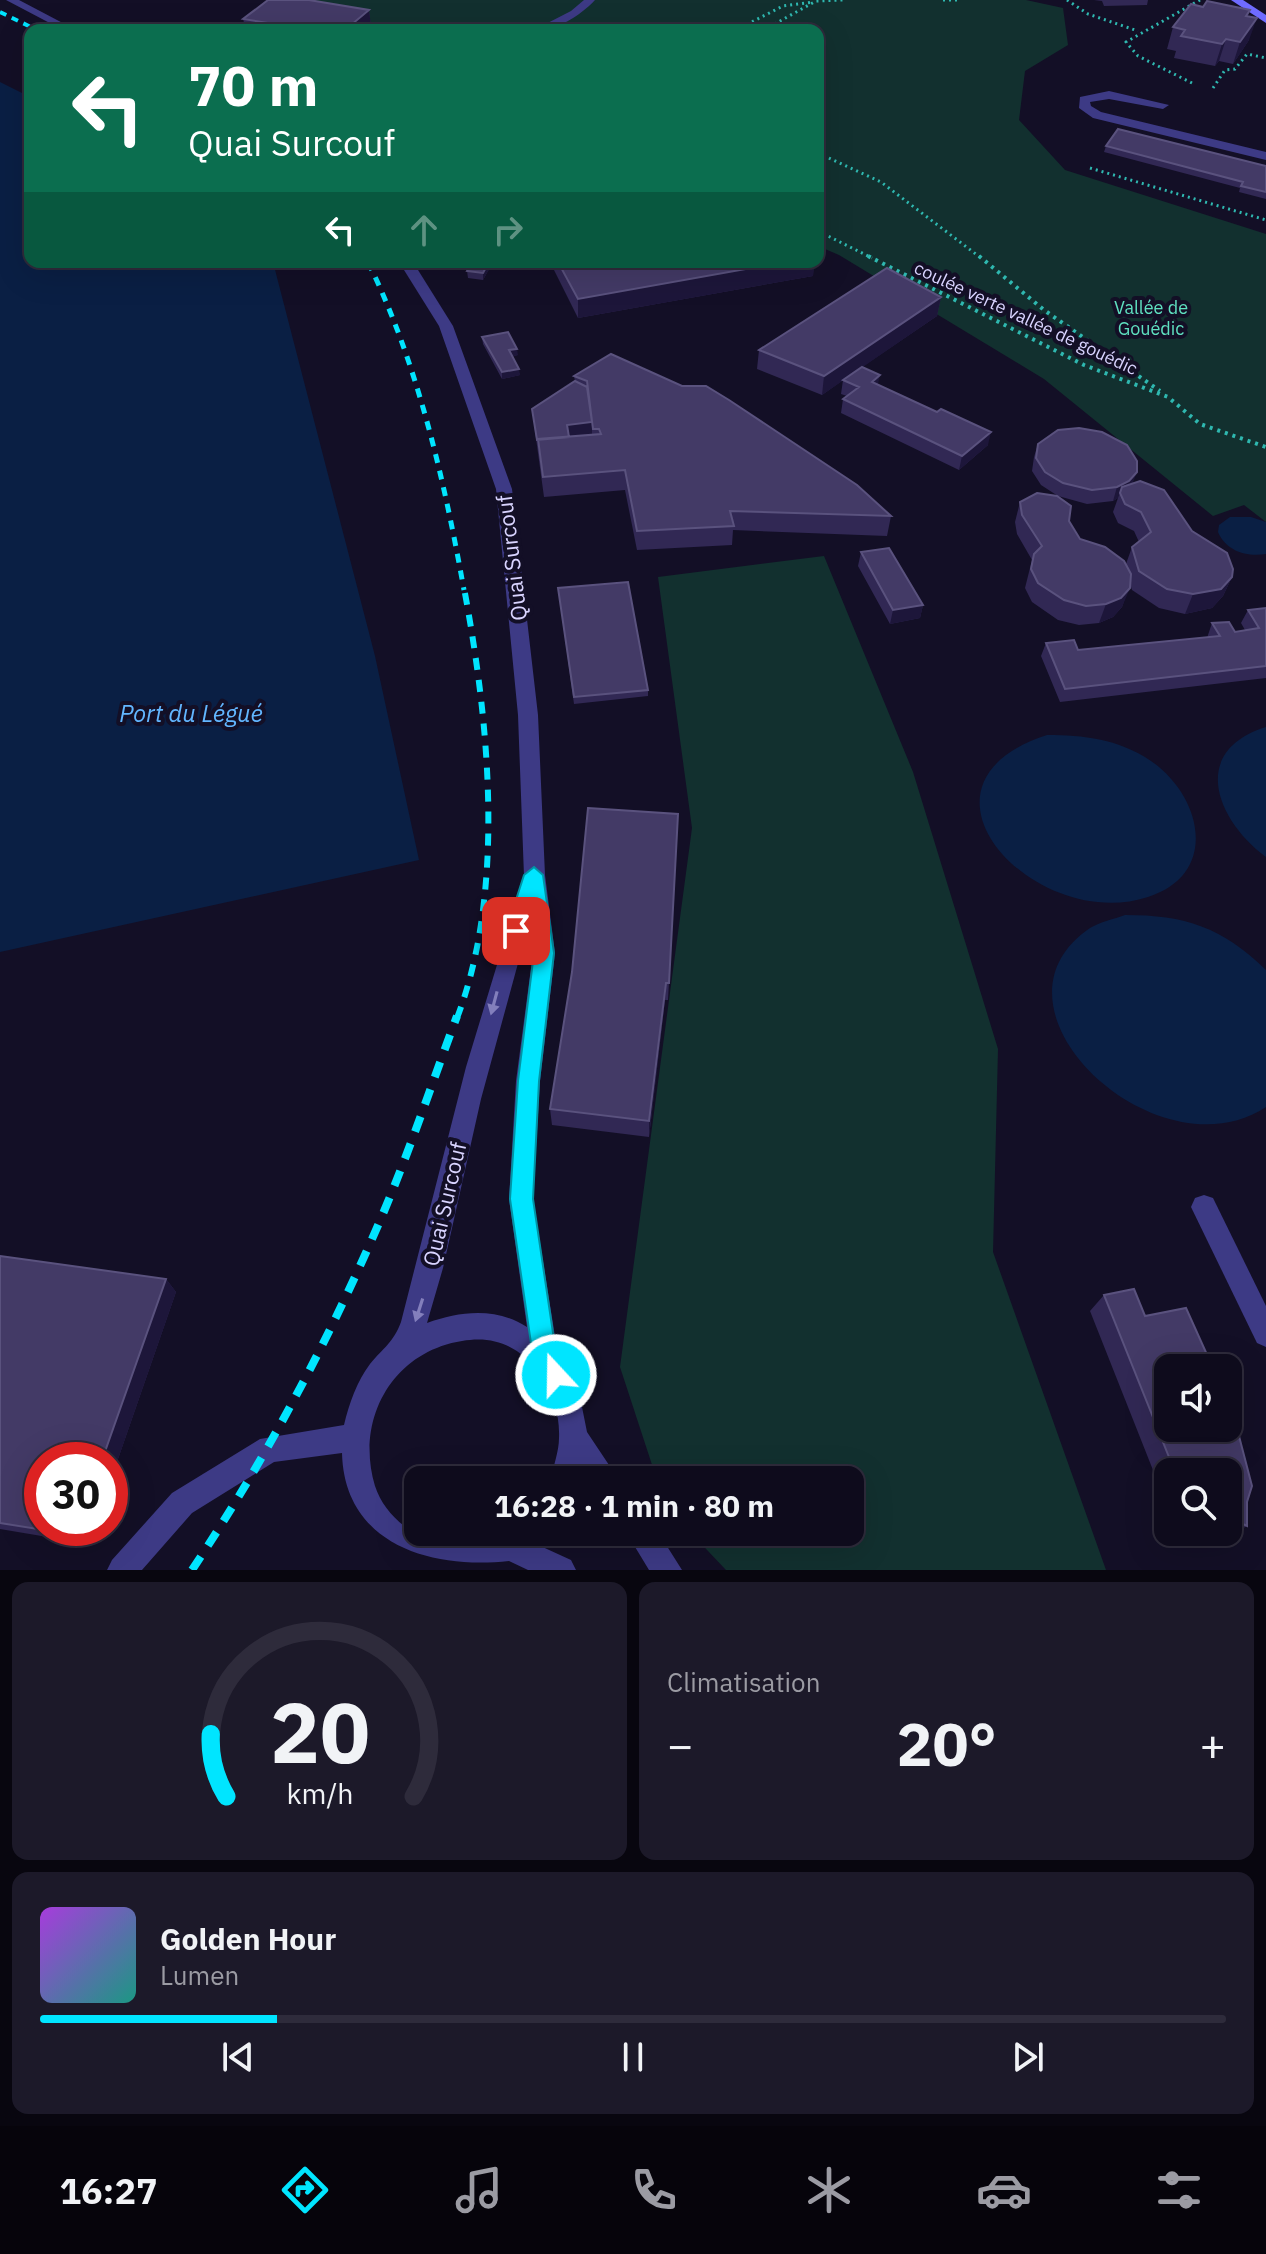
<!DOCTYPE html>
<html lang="fr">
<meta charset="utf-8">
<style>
body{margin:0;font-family:"IBM Plex Sans",sans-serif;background:#1c1929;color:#f1f3f6;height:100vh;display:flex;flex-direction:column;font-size:30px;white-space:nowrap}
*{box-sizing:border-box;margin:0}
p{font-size:26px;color:#9b9ba3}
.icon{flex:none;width:44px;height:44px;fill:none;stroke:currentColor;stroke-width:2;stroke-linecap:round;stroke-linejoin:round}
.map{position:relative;height:1570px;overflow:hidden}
.details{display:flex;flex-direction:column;gap:12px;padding:12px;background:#08060f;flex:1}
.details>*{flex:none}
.banner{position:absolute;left:24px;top:24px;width:800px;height:244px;border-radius:16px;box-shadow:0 8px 32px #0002,0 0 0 2px #2e2b3b;background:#0b6e4f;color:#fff;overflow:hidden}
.controls{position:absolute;left:1154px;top:1354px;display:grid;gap:16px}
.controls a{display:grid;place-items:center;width:88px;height:88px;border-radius:16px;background:#0e0b1c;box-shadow:0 8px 32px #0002,0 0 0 2px #2e2b3b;font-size:40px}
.speed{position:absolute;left:24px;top:1442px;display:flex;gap:16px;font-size:40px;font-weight:700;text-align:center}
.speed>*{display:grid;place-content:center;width:104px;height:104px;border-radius:50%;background:#0e0b1c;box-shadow:0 8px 32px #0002,0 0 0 2px #2e2b3b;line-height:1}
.speed .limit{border:12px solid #d22;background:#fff;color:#111}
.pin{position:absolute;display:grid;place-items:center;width:68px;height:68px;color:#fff;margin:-34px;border-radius:16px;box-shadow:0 4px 12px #0006}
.me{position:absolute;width:88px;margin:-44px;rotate:339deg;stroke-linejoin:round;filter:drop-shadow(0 0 6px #0008)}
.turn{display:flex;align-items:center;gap:28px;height:168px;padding:0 32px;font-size:36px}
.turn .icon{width:104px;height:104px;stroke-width:2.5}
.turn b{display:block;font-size:56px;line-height:68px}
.lanes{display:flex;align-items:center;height:76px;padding:0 32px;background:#0003;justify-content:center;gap:40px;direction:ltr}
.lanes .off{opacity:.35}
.big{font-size:60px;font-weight:800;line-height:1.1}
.details .card{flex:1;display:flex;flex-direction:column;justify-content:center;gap:12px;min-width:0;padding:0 28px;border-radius:16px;background:#1c1929}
.details .dial{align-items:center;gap:0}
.dial svg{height:208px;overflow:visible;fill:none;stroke:#2e2b3b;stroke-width:7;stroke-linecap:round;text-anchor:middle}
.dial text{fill:#f1f3f6;stroke:none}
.song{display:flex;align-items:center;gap:24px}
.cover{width:96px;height:96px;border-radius:12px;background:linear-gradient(135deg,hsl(280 70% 55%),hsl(170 70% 35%))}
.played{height:8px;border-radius:4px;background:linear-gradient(90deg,#00e5ff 20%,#2e2b3b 20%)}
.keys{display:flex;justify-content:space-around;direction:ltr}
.heat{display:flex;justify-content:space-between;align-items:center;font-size:44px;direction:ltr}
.details .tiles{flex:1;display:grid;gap:12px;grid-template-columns:1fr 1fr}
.card:last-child{grid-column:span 2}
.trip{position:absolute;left:404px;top:1466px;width:460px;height:80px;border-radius:16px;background:#0e0b1c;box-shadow:0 8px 32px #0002,0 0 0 2px #2e2b3b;font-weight:800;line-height:80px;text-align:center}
.dock{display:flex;height:128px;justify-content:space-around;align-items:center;background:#06040b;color:#9b9ba3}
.dock .icon{width:56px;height:56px}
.dock .active{color:#00e5ff}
.dock b{font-size:36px;color:#f1f3f6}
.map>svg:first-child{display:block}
.green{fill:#12302f}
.water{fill:#0a1f44}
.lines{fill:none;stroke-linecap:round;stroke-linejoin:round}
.path-far1{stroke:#2fb8b0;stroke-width:3;stroke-dasharray:2 4;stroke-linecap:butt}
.path{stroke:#2fb8b0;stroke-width:4;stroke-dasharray:3 5;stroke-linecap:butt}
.lane{fill:#3d3a85;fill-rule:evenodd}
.street{fill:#3d3a85;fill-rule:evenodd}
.secondary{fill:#6f6bff;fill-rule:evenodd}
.rail-far3{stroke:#00e5ff;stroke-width:4;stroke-dasharray:7 6;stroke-linecap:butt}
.rail-far2{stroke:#00e5ff;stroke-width:5;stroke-dasharray:9 8;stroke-linecap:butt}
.rail-far1{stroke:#00e5ff;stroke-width:6;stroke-dasharray:12 10;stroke-linecap:butt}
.rail{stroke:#00e5ff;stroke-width:8;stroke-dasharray:16 13;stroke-linecap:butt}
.wall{fill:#312854}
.shaded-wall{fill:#1d163a}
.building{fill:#433a66;stroke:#5a527e;stroke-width:2}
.oneway{fill:#837fbc}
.route{fill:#00e5ff;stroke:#0095a6;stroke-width:2}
.labels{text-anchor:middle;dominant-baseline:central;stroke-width:8;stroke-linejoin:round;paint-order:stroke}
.far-park-label{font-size:18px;fill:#5fe0c0;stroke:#130f26}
.far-street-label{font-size:18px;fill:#d9d4ff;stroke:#130f26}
.street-label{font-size:22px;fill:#d9d4ff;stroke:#130f26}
.water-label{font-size:24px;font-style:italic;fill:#62b6ff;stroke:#130f26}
</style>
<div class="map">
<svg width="1266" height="1570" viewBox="0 0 1266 1570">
<rect width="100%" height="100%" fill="#130f26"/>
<path class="green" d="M277,0H1026L1063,8L1068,45L1025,71L1019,120L1065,170L1266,234V522L1244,505L1213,516L1044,379L839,255L818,246V30H425L378,25Z
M824,556L913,772L998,1049L993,1252L1106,1570H726L690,1532H850V1480H657L620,1367L692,828L658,577Z"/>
<path class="water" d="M0,82L30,97V262H273L375,656L419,860L0,952Z
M1230,517H1251L1266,522V554C1246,557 1226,551 1218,532L1219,525Z
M1266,727V857C1216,820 1189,751 1266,727Z
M1047,735C1083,735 1119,739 1151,761C1202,796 1220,874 1148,897C1036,934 893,785 1047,735Z
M1125,915C1185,915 1222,927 1266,970V1107C1157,1179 972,1008 1090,928C1100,922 1114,919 1125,915Z"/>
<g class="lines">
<path class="path-far1" d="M943,0H958
M1067,0L1088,14L1138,31
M736,30L783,6L813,2
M764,30L816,1L843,0
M1192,83L1138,56L1126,42L1200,0
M1213,88L1225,70L1235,69L1247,54L1266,58
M818,153L881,182L981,258
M1090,168L1266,220
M818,231L872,258"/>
<path class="path" d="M868,256L1084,365L1168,397L1200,424L1266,447
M979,256L1044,310L1160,391"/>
<path class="lane" d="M1204,1195L1213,1198L1266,1306V1347L1257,1343L1191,1207L1195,1198Z"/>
<path class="street" d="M6,0H19L76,30H63Z
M584,0H595C579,17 557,30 534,30L571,11Z
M1109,91L1169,105L1163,109L1109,99L1090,102L1091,106L1101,112L1266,152V160L1093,118L1079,108L1080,97Z
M399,262H413L453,326L512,489L538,715L545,875L555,953L540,1081L533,1199L558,1355L580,1397L587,1432L619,1480H588L581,1471L579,1480H551C553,1466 559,1452 559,1438C560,1415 553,1394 540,1375C521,1347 495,1335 462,1341C392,1352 355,1420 375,1486C385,1517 416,1540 448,1545C461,1547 477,1545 490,1540C495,1538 500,1533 506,1532C517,1530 531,1532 542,1532L536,1544L571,1560L576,1570H528L509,1561C427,1570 344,1542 342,1453L274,1462L192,1513L142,1570H107L112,1560L172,1493L260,1439L344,1425C349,1404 357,1381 370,1364C384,1347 393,1343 401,1322L466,1067L524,876L518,715L496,489L439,326ZM529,923L533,953L516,1081L509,1199L527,1327C496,1307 460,1311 427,1323L443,1268L481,1099Z
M626,1532H658L682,1570H649Z"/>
<path class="secondary" d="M1231,0H1243L1266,15V23Z"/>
<path class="rail-far3" d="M0,12L37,30"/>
<path class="rail-far2" d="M368,262C418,364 444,479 464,590"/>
<path class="rail-far1" d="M457,1018C506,890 489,721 464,588"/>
<path class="rail" d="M192,1570C267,1457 329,1340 382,1216C410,1150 432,1083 457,1016"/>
</g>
<path class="wall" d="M1094,0H1148L1147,5L1104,6L1102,1Z
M1203,7L1250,10L1248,16L1249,40L1233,64L1219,61L1215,66L1174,58L1176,51L1167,49L1173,27Z
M369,10L371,27L370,28L381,30H246L243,19Z
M1106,146L1266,166V199L1239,192L1240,188L1104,152Z
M493,262L483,280L468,278L467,271Z
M550,262H814L813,276L578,318Z
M941,297L937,316L862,367L878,385L988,445L959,470L841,413L843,399L847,396L841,394L843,380L822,395L757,369L759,350Z
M482,337L518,355L513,356L520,375L502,379L483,344Z
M574,376L891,516L887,536L733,530L732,545L637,550L625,490L544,497L532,409L575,381Z
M1038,444L1132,484L1192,531L1232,577L1223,596L1212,608L1185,614L1159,608L1132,590L1130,584L1122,607L1113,617L1099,623L1079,625L1058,620L1032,602L1025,588L1032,560L1017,534L1015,522L1020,502L1069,521L1080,539L1126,564L1132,547L1139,542L1134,531L1118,523L1113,512L1118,498L1113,501L1087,504L1058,496L1041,485L1032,471L1034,457Z
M861,552L923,605L920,618L890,624L858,566Z
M558,588L648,690V696L574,704Z
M1266,608V678L1060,702L1041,656L1046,643L1078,650L1207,638L1212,623L1235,632L1245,630L1241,623L1248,610Z
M678,814L668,1000H665L649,1137L552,1125L550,1109Z
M0,1256L166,1279L176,1292L110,1482V1460L42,1528H94L89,1544L0,1529Z
M1104,1295L1145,1316L1247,1502V1526L1228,1537L1218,1532H1228V1472H1168V1508L1090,1311Z"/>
<path class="shaded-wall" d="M369,10L371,27L368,30L351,25Z
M1257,18L1249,40L1233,64L1240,42Z
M1226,39L1219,61L1215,66L1222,44Z
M489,262H493L483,280V273Z
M785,262H814L813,276L578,318V299Z
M941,297L937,316L822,395L824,376Z
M517,349L518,355L510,357L509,350Z
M519,369L520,375L502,379V372Z
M880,375L877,389L872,382Z
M592,422V436L569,439L567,425Z
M991,432L988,445L959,470L962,456Z
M1137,472L1132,485L1120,493L1118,498L1113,501L1117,487Z
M1232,577L1223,596L1212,608L1185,614L1193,594Z
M1130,588L1122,607L1113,617L1099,623L1106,604Z
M923,605L920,618L890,624L893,610Z
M666,983L665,1000L649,1137V1121Z
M166,1279L176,1292L110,1482V1460H102Z
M78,1528H94L89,1544L75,1535Z"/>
<path class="building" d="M268,0H309L369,10L351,25L381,30H311L243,19Z
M1207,1L1250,10L1246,16L1257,18L1240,42L1226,39L1222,44L1181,36L1185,30L1173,27L1191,4L1203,7Z
M1118,129L1266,166V192L1241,186L1243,182L1106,146Z
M472,262H489L483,273L467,271Z
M558,262H785L578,299Z
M887,268L941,297L824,376L759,350Z
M508,332L517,349L509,350L519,369L502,372L482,337Z
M611,354L682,386H706L729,400L857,485L891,516L730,511L734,526L637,531L625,470L543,477L538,439L601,434L599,429H593L587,381L574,376Z
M862,367L880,375L872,382L937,412L941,409L991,432L962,456L843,399L859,387L843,380Z
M575,381L587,387L592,422L567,425L569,437L537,440L532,409Z
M1079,428L1102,432L1127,445L1137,461V472L1129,481L1117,487L1092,490L1063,483L1045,472L1036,458L1038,444L1058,430Z
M1140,481L1164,490L1192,531L1227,553L1233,569L1232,577L1221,589L1193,594L1167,589L1139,571L1132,547L1151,532L1141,512L1125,504L1120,493L1122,487Z
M1037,493L1057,496L1071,506L1069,521L1080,539L1105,547L1124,561L1131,574L1130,588L1121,598L1106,604L1086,606L1064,600L1038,583L1031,569L1034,554L1042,546L1022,515L1020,502Z
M889,548L923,605L893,610L861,552Z
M628,582L648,690L574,697L558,588Z
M1266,608V666L1065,689L1046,643L1074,640L1078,650L1220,636L1212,623L1229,622L1235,632L1259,628L1248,610Z
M588,808L678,814L669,983H666L649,1121L550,1109L572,972Z
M0,1256L166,1279L102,1460H42V1528H78L75,1535L0,1523Z
M1134,1289L1145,1316L1186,1308L1213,1368H1168V1428H1228V1401L1233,1413L1252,1486L1247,1502V1526L1228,1517V1472H1175L1104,1295Z"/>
<defs><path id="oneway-solid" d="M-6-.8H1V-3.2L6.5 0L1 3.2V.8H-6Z" transform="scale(2)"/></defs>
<g class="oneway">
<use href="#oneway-solid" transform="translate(494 1003) rotate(105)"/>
<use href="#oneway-solid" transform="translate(419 1310) rotate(108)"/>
</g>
<path class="route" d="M534,867L543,875L554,953L539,1081L533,1199L556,1353L568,1375L565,1384L556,1387L547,1384L533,1357L510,1199L518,1081L534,953L530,919L523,937L516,939L506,931L524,875Z"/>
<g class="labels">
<g class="far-park-label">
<text x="1151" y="307">Vallée de<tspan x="1151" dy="21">Gouédic</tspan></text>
</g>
<g class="far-street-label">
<text transform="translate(1026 318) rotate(25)">coulée verte vallée de gouédic</text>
</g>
<g class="street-label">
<text transform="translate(511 558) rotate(-97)">Quai Surcouf</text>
<text transform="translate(444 1204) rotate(-77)">Quai Surcouf</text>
</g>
<g class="water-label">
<text x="191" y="713">Port du Légué</text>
</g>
</g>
</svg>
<div class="controls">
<a><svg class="icon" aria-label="sound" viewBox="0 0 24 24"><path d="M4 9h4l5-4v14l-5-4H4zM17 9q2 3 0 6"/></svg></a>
<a><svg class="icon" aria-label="search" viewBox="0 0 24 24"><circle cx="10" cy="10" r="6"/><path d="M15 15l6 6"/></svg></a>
</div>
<div class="speed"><div class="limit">30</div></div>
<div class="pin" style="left:516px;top:931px;background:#d93025"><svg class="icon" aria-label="arrive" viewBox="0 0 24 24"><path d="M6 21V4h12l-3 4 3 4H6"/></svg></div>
<svg class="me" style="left:556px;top:1375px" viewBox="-20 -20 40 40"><circle r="17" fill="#00e5ff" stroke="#fff" stroke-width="3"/><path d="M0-11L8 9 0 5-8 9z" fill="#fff"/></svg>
<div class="trip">16:28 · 1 min · 80 m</div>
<div class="banner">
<div class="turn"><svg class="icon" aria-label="left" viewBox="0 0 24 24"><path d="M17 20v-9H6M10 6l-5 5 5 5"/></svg><div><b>70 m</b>Quai Surcouf</div></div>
<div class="lanes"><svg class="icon" aria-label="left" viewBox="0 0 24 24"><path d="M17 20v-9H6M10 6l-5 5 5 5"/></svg><svg class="icon off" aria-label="ahead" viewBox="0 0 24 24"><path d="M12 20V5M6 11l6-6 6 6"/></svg><svg class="icon off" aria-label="right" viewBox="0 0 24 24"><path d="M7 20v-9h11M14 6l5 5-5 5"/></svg></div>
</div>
</div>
<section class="details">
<div class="tiles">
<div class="card dial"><svg viewBox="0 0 100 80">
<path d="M14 69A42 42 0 1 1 86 69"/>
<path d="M14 69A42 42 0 0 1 8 45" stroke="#00e5ff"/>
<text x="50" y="56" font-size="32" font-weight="700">20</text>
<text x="50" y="72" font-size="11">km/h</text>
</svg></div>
<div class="card"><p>Climatisation</p>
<div class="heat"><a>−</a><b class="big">20°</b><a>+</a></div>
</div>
<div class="card">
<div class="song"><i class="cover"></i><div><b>Golden Hour</b><p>Lumen</p></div></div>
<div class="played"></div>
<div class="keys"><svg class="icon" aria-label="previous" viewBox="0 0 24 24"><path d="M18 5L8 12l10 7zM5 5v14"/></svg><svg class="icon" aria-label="pause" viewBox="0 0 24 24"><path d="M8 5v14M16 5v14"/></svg><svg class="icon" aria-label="next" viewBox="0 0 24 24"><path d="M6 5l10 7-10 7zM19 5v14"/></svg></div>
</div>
</div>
</section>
<nav class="dock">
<b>16:27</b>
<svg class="icon active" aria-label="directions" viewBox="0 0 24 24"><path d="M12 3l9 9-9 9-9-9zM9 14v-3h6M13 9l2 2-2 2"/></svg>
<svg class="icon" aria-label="music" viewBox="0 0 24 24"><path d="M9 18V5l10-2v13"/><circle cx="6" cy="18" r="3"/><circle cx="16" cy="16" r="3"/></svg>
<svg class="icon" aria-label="phone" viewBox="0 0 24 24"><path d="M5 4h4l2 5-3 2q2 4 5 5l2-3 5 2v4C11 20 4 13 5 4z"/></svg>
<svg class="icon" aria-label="climate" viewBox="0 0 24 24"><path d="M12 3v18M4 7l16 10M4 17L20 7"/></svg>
<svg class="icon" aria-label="car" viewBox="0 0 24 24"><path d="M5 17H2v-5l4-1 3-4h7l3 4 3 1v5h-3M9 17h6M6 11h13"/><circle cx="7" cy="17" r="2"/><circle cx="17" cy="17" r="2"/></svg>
<svg class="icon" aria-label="filters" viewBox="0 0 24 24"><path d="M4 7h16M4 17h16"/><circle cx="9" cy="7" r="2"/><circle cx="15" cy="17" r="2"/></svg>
</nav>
